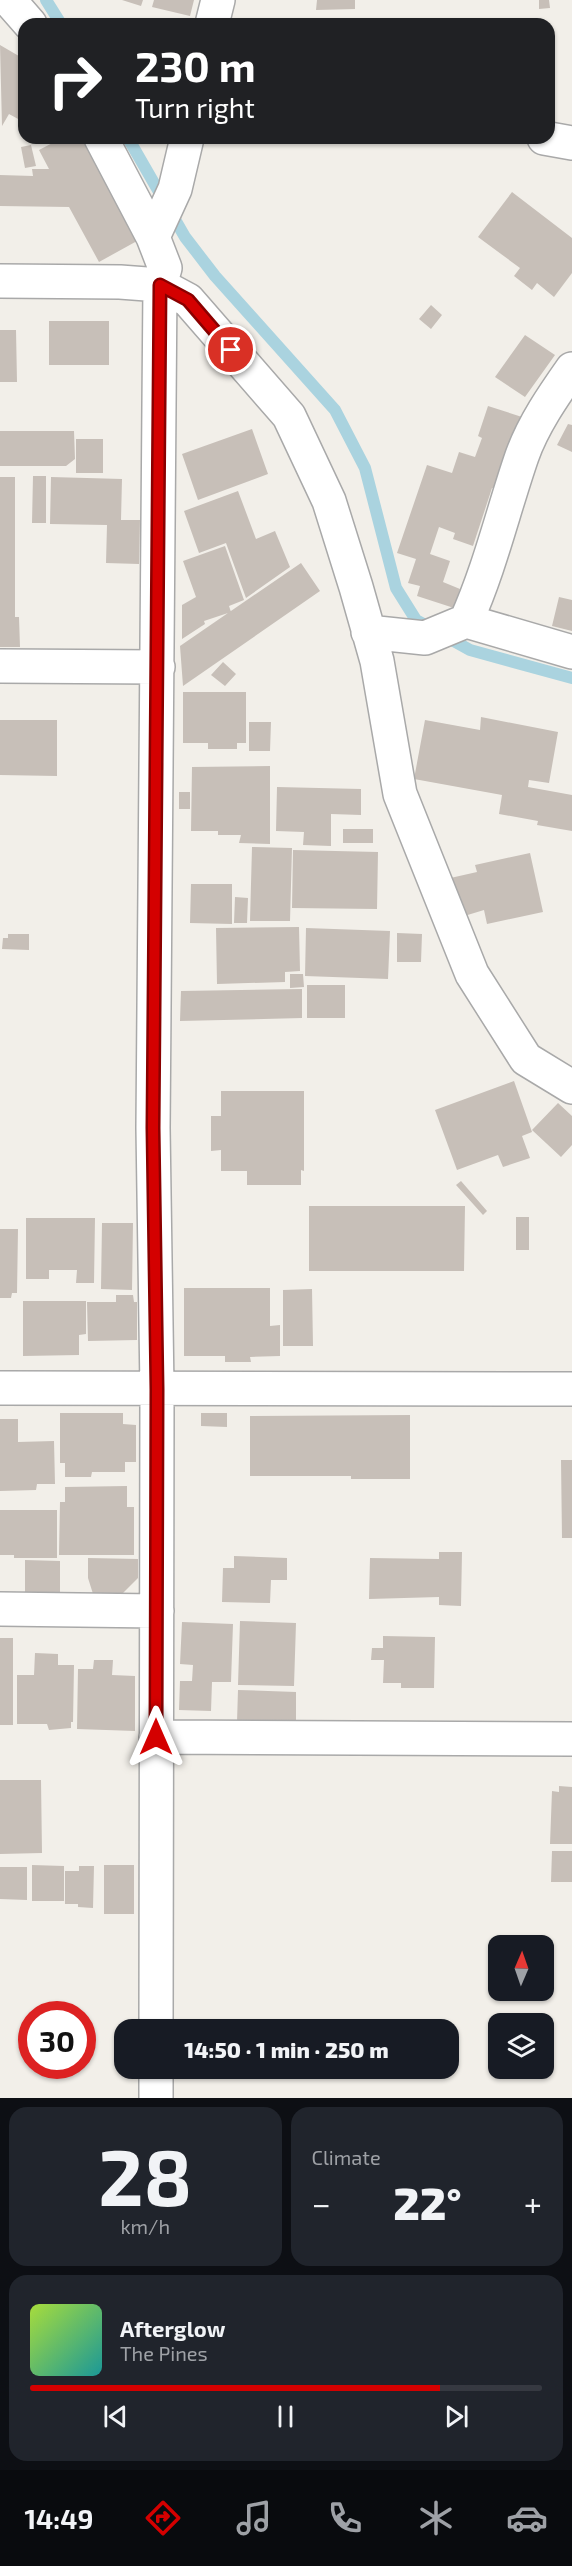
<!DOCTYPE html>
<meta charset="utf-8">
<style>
body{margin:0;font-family:"Exo 2",sans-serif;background:#20242c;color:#f1f3f6;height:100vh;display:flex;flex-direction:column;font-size:22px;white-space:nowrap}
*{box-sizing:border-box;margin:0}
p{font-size:20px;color:#9ea1a6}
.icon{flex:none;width:33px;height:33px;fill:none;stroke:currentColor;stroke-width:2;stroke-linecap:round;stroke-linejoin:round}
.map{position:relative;height:2098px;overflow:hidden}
.drawer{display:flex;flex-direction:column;gap:9px;padding:9px;background:#0d0f14;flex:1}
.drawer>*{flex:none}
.banner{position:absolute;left:18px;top:18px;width:537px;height:126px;border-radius:18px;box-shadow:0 2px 4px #0004;background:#202124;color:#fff;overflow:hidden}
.needle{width:39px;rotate:2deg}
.fabs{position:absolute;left:488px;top:1935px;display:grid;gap:12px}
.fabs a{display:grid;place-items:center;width:66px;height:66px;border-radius:12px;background:#171b24;box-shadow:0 2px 4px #0004;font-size:30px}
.speed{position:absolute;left:18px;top:2001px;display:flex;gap:12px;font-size:30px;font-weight:700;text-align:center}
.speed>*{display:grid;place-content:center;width:78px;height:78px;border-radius:50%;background:#171b24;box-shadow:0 2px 4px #0004;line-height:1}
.speed .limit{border:9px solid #d22;background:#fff;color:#111}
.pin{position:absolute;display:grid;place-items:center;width:51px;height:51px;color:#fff;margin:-26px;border:3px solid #fff;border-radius:50%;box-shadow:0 2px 6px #0007}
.me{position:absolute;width:66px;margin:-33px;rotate:0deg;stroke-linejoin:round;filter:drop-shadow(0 0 4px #0008)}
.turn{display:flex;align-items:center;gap:21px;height:126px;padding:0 18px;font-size:27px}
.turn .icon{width:78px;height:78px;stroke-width:2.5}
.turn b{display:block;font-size:42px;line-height:51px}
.big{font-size:45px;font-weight:800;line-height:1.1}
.drawer .tile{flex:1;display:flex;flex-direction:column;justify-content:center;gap:9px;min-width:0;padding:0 21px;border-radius:18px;background:#20242c}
.drawer .dial{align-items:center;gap:0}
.dial b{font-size:78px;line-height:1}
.song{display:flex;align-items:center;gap:18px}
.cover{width:72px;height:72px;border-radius:9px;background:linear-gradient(135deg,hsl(80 70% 55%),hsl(180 70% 35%))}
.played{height:6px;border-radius:3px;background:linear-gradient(90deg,#d40000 80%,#363941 80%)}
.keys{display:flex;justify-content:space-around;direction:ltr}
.heat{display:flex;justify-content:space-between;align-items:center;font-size:33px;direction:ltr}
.drawer .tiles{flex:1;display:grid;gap:9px;grid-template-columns:1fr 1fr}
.tile:last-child{grid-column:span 2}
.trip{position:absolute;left:114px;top:2019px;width:345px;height:60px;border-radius:18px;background:#171b24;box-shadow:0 2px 4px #0004;font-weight:800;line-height:60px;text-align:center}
.dock{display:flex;height:96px;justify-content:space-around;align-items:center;background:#090b0e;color:#9ea1a6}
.dock .icon{width:42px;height:42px}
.dock .active{color:#d40000}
.dock b{font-size:27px;color:#f1f3f6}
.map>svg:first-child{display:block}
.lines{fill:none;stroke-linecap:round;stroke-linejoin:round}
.stream{stroke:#aad3df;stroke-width:12}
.building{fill:#c7bfb8}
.street-casing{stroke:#a9a9a9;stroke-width:36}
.street{stroke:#fff;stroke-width:33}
.route-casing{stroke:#8a0000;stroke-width:15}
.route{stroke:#d40000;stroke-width:10}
</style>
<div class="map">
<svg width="572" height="2098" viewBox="0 0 572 2098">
<rect width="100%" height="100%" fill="#f2efe9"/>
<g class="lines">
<path class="stream" d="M46,0L61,24
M128,138L185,237L215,276L335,410L365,468L396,588L416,620L470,650L572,678"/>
</g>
<path class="building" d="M122,0H143L141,6Z
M154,0H194L190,16L152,7Z
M317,0H355V9L316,10Z
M539,0H549L550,8L539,9Z
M0,45L24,59V113L20,120L9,114L2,126Z
M62,138H82L137,241L99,262L69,207L0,206V175L33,176L32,169H49L39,150Z
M31,145L36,166L25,168L21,147Z
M512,192L572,238V273L554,297L537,283L532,290L514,276L520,268L478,237Z
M431,305L442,315L431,329L419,319Z
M49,321H109V365H49Z
M0,330H16L17,382H0Z
M525,335L555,355L525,397L495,377Z
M488,406L522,417L498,489L492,488L473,546L453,539L455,533L439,527L430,554L450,561L443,582L460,589L454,608L417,596L420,586L408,583L416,559L397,553L427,465L452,473L459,452L475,457L482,438L478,436Z
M568,424L572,425V452L557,445Z
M252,429L268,474L198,500L182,454Z
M0,431H74L75,459L66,466H0Z
M76,439H103V473H76Z
M33,476H46V523H32Z
M0,477H15V617H19L20,647H0Z
M51,477L122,479L121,520H140L139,564L106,563L107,525L50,524Z
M238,491L256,539L275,531L290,567L246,598L226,543L199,553L184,511Z
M225,546L244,600L229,606L231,612L204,621L205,624L182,639V605L196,597L183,561Z
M301,563L320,591L183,686L180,646Z
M559,597L572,600V631L552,626Z
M223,662L236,674L225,686L211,675Z
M183,692H246V743H237V749H208V743H183Z
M481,717L558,732L549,783L529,780L528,787L572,795V831L537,825L538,821L499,814L502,795L414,779L425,720L480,730Z
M0,720H57V776L0,775Z
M249,722H271L270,751H249Z
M270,766V844L239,843L241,835H218V831H191L192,767Z
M277,787L361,789V815L331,814V846L303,845L304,832L276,831Z
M179,792H190V809H179Z
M343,829H373V843H343Z
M252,847L292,848L290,921H250Z
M293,850L378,852L377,909L292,908Z
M530,853L543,912L487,924L484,910L461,917L446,879L477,872L475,865Z
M191,884H232V924L190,923Z
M235,897L248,898L247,923H234Z
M299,927L300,971L285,972V982L217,984L216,928Z
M306,928L390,931L388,979L305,976Z
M397,933L422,934L421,962H397Z
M8,934H29V950L2,949L3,938H8Z
M290,974H303L304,987L290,988Z
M307,985H345V1018H307Z
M302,989V1018L180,1021L181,991Z
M514,1081L532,1132L522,1136L530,1158L503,1167L498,1155L457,1170L435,1110Z
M221,1091H304V1171L301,1170V1185H247V1171H221V1150L211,1151V1116H221Z
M558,1103L572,1116V1145L561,1157L532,1130Z
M461,1181L487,1211L483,1215L456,1185Z
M309,1206H465L464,1271H309Z
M516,1217H529V1250H516Z
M26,1218H95L94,1283H76L77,1270H49V1279H26Z
M102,1223H133L132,1290L101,1289Z
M0,1229H18L17,1293H12L11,1298H0Z
M184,1288H270V1326L280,1325V1356L250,1357L251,1362H225V1356H184Z
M312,1289L313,1346H283V1290Z
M116,1295H133L134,1302H137V1340L88,1341L87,1302H116Z
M23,1301H86V1334L79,1335V1355L23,1356Z
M60,1413H123V1424L136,1425V1462H125V1472H92L91,1477H65V1463H60Z
M201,1413H227V1427L201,1426Z
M410,1415V1479H351V1476H250V1416Z
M0,1419H18V1442L54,1441L55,1484H37L36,1490L0,1491Z
M561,1460H572V1538H562Z
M127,1486V1507H134V1555H59L60,1502H65V1487Z
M0,1510H57V1558H14V1555H0Z
M439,1552H462L461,1606L439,1605V1597L369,1599L370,1558L439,1559Z
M234,1556L287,1558V1580H271L270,1603L222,1602L223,1568H234Z
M88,1558L138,1559V1578L119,1597H94L88,1578Z
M25,1560L60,1561V1592H25Z
M240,1621L296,1623L294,1686L238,1685Z
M182,1622L233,1624L231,1682H212L211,1711L179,1710L180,1681H192L193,1665L180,1664Z
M383,1636L435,1637L434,1688H401V1683H383L384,1660H371L372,1648H383Z
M0,1638H13V1725H0Z
M35,1653L58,1654V1665H74L73,1722H71V1728L49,1730L47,1724H17V1675H34Z
M94,1660H113L112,1675L135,1676V1731L77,1729L78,1669H93Z
M238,1690L296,1692V1723L237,1722Z
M0,1780H41L42,1853L0,1854Z
M559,1786L572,1787V1844H550L552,1791L559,1792Z
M552,1851H572V1882H551Z
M32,1865L64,1866V1901H32Z
M104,1865H134V1914H104Z
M79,1866H94L93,1908L78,1907V1904H65V1871H79Z
M0,1867H27V1900L0,1899Z"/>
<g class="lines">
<g class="street-casing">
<path id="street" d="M9,0L30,24
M212,24L218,0
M101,138L153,237L165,268L160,285L153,1128L157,1389L156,2030
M544,138L572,143
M153,237L175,189L187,138
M0,281L120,282L160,285L188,300L289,416L329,501L356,587L377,661L400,794L472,974L526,1059L572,1087
M466,621C490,568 503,511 522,456C533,425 553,396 572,369
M368,632L425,638L466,621L572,652
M0,666L158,667
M0,1388L572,1389
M0,1609L157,1611
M156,1737L572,1739
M156,2098V2068"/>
</g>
<use href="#street" class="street"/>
</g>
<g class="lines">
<g class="route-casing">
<path id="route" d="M156,1737L157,1389L153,1128L160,285L188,300L231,350"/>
</g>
<use href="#route" class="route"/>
</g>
</svg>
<div class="fabs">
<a><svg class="needle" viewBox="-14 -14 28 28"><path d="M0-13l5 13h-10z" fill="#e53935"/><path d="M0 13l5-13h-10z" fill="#9ea1a6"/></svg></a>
<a><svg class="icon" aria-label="layers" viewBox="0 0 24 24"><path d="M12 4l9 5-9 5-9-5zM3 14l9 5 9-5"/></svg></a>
</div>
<div class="speed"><div class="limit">30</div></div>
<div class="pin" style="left:231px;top:350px;background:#d93025"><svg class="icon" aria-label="arrive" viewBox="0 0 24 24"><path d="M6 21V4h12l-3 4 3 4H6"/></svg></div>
<svg class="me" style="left:156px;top:1737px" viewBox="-20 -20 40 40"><path d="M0-17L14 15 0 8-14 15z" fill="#d40000" stroke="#fff" stroke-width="4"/></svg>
<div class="trip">14:50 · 1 min · 250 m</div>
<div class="banner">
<div class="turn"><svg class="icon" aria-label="right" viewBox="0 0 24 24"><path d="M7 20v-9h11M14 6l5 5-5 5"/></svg><div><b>230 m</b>Turn right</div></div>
</div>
</div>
<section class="drawer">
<div class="tiles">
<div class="tile dial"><b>28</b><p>km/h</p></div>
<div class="tile"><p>Climate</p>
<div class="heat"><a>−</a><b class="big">22°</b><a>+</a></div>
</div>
<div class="tile">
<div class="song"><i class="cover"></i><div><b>Afterglow</b><p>The Pines</p></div></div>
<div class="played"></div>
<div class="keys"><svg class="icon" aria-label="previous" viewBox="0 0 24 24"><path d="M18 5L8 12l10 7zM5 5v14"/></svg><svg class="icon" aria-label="pause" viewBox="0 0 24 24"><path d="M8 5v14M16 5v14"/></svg><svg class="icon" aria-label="next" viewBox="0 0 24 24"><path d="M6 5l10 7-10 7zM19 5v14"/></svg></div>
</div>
</div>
</section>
<nav class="dock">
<b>14:49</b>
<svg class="icon active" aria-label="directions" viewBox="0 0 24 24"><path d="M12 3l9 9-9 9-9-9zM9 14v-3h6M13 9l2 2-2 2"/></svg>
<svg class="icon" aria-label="music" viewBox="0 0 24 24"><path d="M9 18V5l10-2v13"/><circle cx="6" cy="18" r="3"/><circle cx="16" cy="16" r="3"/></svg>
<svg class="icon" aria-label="phone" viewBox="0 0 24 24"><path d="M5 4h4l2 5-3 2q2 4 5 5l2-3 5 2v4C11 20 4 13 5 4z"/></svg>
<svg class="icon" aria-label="climate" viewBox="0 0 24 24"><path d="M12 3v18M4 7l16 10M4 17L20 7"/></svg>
<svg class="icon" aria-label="car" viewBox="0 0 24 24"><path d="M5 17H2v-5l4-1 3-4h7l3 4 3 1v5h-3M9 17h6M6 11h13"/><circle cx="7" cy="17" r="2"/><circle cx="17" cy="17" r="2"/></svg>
</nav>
